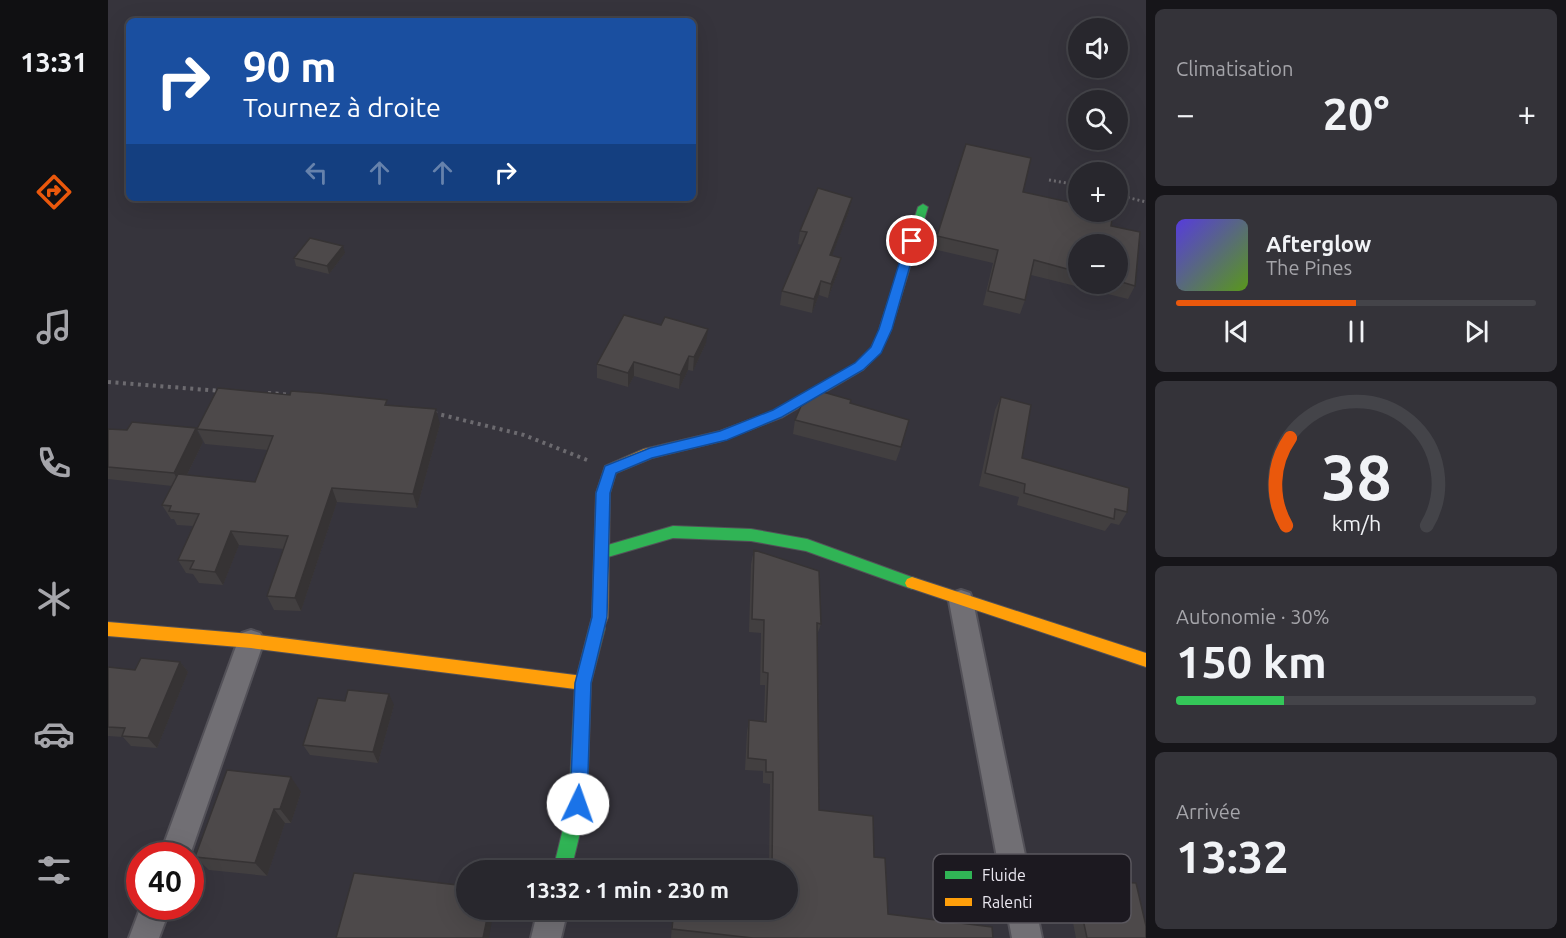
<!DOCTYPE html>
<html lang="fr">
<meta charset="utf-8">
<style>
body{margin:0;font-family:Ubuntu,sans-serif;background:#343339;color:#f1f3f6;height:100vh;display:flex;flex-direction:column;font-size:22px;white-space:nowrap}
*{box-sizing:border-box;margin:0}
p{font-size:20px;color:#a5a5aa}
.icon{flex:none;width:33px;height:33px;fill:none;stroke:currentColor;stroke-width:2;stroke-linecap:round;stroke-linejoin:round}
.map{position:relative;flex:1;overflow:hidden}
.details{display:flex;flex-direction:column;gap:9px;padding:9px;background:#161519;width:420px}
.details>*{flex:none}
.top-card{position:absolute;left:18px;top:18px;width:570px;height:183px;border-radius:9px;box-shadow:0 6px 24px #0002,0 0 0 2px #444449;background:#1a4fa0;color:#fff;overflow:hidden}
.fabs{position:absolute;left:960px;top:18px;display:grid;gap:12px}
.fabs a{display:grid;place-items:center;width:60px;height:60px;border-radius:50%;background:#28272d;box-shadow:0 6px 24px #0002,0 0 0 2px #444449;font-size:30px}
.speed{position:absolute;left:18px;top:842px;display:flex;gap:12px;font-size:30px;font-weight:700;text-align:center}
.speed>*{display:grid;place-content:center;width:78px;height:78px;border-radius:50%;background:#28272d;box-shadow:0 6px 24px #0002,0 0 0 2px #444449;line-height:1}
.speed .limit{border:9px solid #d22;background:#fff;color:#111}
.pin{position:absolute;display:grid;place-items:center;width:51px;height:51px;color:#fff;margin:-26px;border:3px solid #fff;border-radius:50%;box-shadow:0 2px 6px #0007}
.me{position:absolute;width:66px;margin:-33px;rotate:3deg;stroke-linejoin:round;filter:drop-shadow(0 0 4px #0008)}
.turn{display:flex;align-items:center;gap:21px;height:126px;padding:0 18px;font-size:27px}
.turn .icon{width:78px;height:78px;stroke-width:2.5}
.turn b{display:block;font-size:42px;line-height:51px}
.lanes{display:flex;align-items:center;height:57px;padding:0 18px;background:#0003;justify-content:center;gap:30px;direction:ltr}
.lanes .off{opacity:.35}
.big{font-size:45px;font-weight:700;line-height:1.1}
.details .widget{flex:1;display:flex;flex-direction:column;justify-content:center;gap:9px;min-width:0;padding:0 21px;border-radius:9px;background:#343339}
.details .dial{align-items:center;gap:0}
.dial svg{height:156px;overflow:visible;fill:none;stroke:#444449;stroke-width:7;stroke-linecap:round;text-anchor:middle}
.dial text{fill:#f1f3f6;stroke:none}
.song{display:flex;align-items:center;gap:18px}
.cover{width:72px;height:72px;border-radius:9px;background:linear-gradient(135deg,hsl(250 70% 55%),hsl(90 70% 35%))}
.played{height:6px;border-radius:3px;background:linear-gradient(90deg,#ea580c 50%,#444449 50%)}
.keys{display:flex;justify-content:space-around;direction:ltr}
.heat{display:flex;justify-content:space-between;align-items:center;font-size:33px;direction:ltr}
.charge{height:9px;border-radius:4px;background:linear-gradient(90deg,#34c759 30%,#444449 0)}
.trip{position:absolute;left:348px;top:860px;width:342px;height:60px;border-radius:30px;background:#28272d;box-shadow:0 6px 24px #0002,0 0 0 2px #444449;font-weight:700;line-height:60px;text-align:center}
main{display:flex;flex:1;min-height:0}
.tabs{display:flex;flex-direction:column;width:108px;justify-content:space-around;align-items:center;background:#101012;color:#a5a5aa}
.tabs .icon{width:42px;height:42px}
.tabs .selected{color:#ea580c}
.tabs b{font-size:27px;color:#f1f3f6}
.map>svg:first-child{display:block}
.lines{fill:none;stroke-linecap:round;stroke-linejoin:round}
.street-casing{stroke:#535158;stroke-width:4}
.fast-casing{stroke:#535158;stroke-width:2}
.slow-casing{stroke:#535158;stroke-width:2}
.path-far1{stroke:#6c6a6f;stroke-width:3;stroke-dasharray:2 3;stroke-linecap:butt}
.path{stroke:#6c6a6f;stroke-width:4;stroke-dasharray:3 4.5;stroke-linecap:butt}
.street{fill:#716f74;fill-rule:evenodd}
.fast{fill:#30b455;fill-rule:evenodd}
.slow{fill:#ff9f0a;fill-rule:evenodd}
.wall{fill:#423f40;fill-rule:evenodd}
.shaded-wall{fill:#363334}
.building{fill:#4d494a;stroke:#363334;stroke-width:1.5}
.route{fill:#1a73e8;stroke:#114b97;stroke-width:1.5}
.key{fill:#1c1920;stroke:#5a575e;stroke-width:1.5}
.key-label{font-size:16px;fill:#eae7f0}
</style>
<main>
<nav class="tabs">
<b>13:31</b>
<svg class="icon selected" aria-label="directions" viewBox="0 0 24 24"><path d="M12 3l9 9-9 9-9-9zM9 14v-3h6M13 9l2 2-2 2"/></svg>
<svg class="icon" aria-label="music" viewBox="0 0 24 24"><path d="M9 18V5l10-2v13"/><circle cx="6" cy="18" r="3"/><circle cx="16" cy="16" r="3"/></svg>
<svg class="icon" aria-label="phone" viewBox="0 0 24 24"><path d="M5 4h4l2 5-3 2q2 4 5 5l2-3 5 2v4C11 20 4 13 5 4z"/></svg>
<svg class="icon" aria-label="climate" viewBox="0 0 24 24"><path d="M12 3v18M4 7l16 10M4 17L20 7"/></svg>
<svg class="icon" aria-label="car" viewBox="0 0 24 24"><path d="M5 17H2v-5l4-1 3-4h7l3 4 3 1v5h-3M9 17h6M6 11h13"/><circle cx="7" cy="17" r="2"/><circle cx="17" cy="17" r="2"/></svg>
<svg class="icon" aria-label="filters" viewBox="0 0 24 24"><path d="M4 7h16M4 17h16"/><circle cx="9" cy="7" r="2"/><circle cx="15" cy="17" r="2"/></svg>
</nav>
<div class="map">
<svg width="1038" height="938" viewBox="0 0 1038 938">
<rect width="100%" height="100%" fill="#36343c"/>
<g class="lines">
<g class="street-casing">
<path id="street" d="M853,590L862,593L865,601L934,938H904L841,601L844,593Z
M143,630L152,633L156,641L82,855H52L130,641L134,633Z
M33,906H63L51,938H21Z
M430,909H460L453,938H423Z"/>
</g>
<g class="fast-casing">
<path id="fast" d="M815,204L820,207L783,330L777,334L773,333L771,330L810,207Z
M565,526L643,529L699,539L809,579L811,583L809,587L804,589L698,551L643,541L565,538L493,559L488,557L486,553L488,549L493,547Z
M489,621L494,623L497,628L483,683L479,804L463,870H445L461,804L467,683L481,628L484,623Z"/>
</g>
<g class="slow-casing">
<path id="slow" d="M777,326L783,330L772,353L755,370L675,417L614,441L544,458L508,473L502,493L500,617L494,633L489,635L484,633L481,628L484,617L488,493L497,466L536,449L612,431L665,411L747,364L763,348L773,327Z
M804,577L1038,653V667L799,587L797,583L799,579Z
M0,622L143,634L475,676L481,678L483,683L481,688L475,690L143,648L0,636Z"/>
</g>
<path class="path-far1" d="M941,180L970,185
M1010,195L1038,202"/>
<path class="path" d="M0,382L113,391
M160,393L185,395
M326,413L416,435L479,460"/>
<use href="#street" class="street"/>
<use href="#fast" class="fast"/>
<use href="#slow" class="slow"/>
</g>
<path class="wall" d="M858,144L915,192L1003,226L1027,286L1020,299L923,275L917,300L912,314L875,305L885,263L825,249ZM970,244H1010V284H970Z
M744,198L741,211L724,255L733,258L730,272L720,298L711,295L704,313L672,305L674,291L694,245L690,244L692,231Z
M237,253L221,274L188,266L186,258Z
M598,343L585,371L580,370L571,389L526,376L520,387L489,378V364Z
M893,397L914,458L1019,512L1011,525L1003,523L997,531L909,505L911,497L871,486L887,410Z
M742,403L793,447L788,461L685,434L687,420Z
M281,406L332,424L309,508L229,502L193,611L166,610L159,596L176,549L131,545L115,585L91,583L85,574L78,573L70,560L85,526L69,525L66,519H63L54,505L64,486L0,479V429L19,430L88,428L95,442L79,475L147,482L160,450L97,444L89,429Z
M646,550L713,624L709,635L711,810L766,857L780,914L885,938H563L565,909H680V870H661L662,784L655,783V771L637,770L639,732L641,720L656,721L657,685H652L653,633L641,632L643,564Z
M72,662L80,672L49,748L23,746L15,737L0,736V667L27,670Z
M286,705L270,763L202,755L195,745Z
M193,792L183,823H177L159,876L101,870L87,857Z
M948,863L971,880L1038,938H968L963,912L945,910L940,871Z"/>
<path class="shaded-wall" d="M744,198L741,211L719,269L722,255Z
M235,246L237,253L221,274L219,266Z
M733,258L730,272L720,298L723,284Z
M713,281L711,295L704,313L706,299Z
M600,329L598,343L585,371L586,357Z
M581,356L580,370L571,389L572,375Z
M526,362V376L520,387V373Z
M328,409L332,424L309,508L305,494Z
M88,428L95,442L73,487L66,473Z
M224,488L229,502L193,611L187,598Z
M123,531L131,545L115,585L107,572Z
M72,662L80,672L49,748L40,738Z
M281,694L286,705L270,763L265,752Z
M183,777L193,792L183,823L172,809Z
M166,809L177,823L159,876L147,863Z
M381,909H386L381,938H375Z"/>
<path class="building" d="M858,144L923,158L915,192L970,204V212H1005L1003,226L1032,232L1027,286L1010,281V244H970V272L926,260L917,300L880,291L890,250L829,236Z
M710,188L744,198L722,255L733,258L723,284L713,281L706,299L674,291L699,232L692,231Z
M202,238L235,246L219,266L186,258Z
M516,315L553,325L557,317L600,329L586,357L581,356L572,375L526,362L520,373L489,364Z
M110,388L182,395L183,391L210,393L279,400L277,405L328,409L305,494L224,488L187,598L159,596L180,536L123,531L107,572L82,569L86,561L70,560L91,514L61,511L63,506L54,505L70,474L147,482L165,436L89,429Z
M715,392L743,400L742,403L801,420L793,447L687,420L693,406Z
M893,397L923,405L914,458L1021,488L1019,512L1007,509L1006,519L916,493L917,484L877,473Z
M24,422L88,428L66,473L0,467V429L19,430Z
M646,550L711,571L713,624L709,623L711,810L765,816L766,857L777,858L780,914L884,927L885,938H645L564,929L566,909H680V870H664L665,772H658V760L640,758L641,720L658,722L660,673L655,672L656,620L644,619Z
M33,658L72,662L40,738L14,736L17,728L0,727V667L27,670Z
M240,690L281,694L265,752L195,745L210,698L237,701Z
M119,770L183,777L172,809H166L147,863L87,857Z
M948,863L969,865L971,880L1028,883L1038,926V938H979L972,905L954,903Z
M246,873L358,886V909H381L375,938H228Z"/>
<path class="route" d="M804,238L809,241L784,329L773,353L755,370L674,417L619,440L544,458L508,473L502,493L499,617L483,683L479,804L476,810L470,813L464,810L462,804L467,683L484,617L488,493L497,466L542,448L612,431L665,410L747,363L763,347L771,329L798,241Z"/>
<rect x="825" y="854" width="198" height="69" rx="9" class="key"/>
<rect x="837" y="871" width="27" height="8" fill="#30b455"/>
<rect x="837" y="898" width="27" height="8" fill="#ff9f0a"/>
<g class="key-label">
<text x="874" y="881">Fluide</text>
<text x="874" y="908">Ralenti</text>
</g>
</svg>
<div class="fabs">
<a><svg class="icon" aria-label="sound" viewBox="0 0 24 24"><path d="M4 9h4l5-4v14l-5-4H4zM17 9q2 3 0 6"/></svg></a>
<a><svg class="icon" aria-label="search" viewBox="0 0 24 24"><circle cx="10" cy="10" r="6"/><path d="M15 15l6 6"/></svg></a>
<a>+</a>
<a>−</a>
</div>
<div class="speed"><div class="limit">40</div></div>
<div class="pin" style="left:804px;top:241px;background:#d93025"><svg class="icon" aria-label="arrive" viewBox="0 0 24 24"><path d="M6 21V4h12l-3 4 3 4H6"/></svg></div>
<svg class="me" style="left:470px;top:804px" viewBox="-20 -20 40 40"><circle r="19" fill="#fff"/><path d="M0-13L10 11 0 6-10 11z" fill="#1a73e8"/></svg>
<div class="trip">13:32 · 1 min · 230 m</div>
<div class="top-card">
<div class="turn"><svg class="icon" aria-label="right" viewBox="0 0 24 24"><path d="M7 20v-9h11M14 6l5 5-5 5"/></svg><div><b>90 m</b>Tournez à droite</div></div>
<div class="lanes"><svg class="icon off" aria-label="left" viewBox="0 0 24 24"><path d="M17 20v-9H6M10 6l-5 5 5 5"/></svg><svg class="icon off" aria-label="ahead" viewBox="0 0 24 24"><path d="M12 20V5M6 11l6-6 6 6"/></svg><svg class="icon off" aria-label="ahead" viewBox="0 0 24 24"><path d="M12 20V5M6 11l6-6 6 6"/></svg><svg class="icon" aria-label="right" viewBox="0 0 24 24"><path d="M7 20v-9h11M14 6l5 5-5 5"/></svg></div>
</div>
</div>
<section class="details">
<div class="widget"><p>Climatisation</p>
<div class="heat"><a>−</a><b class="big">20°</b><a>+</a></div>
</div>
<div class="widget">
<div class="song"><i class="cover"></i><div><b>Afterglow</b><p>The Pines</p></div></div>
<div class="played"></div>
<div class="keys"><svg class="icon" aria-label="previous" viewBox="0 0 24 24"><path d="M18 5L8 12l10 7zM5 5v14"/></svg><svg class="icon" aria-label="pause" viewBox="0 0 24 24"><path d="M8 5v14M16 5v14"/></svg><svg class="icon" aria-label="next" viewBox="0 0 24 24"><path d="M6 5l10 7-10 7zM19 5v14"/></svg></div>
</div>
<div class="widget dial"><svg viewBox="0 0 100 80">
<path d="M14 69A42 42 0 1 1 86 69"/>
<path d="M14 69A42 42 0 0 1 16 24" stroke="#ea580c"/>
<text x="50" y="56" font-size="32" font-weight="700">38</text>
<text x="50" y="72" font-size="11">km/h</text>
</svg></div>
<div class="widget"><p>Autonomie · 30%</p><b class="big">150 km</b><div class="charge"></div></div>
<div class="widget"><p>Arrivée</p><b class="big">13:32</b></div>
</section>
</main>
